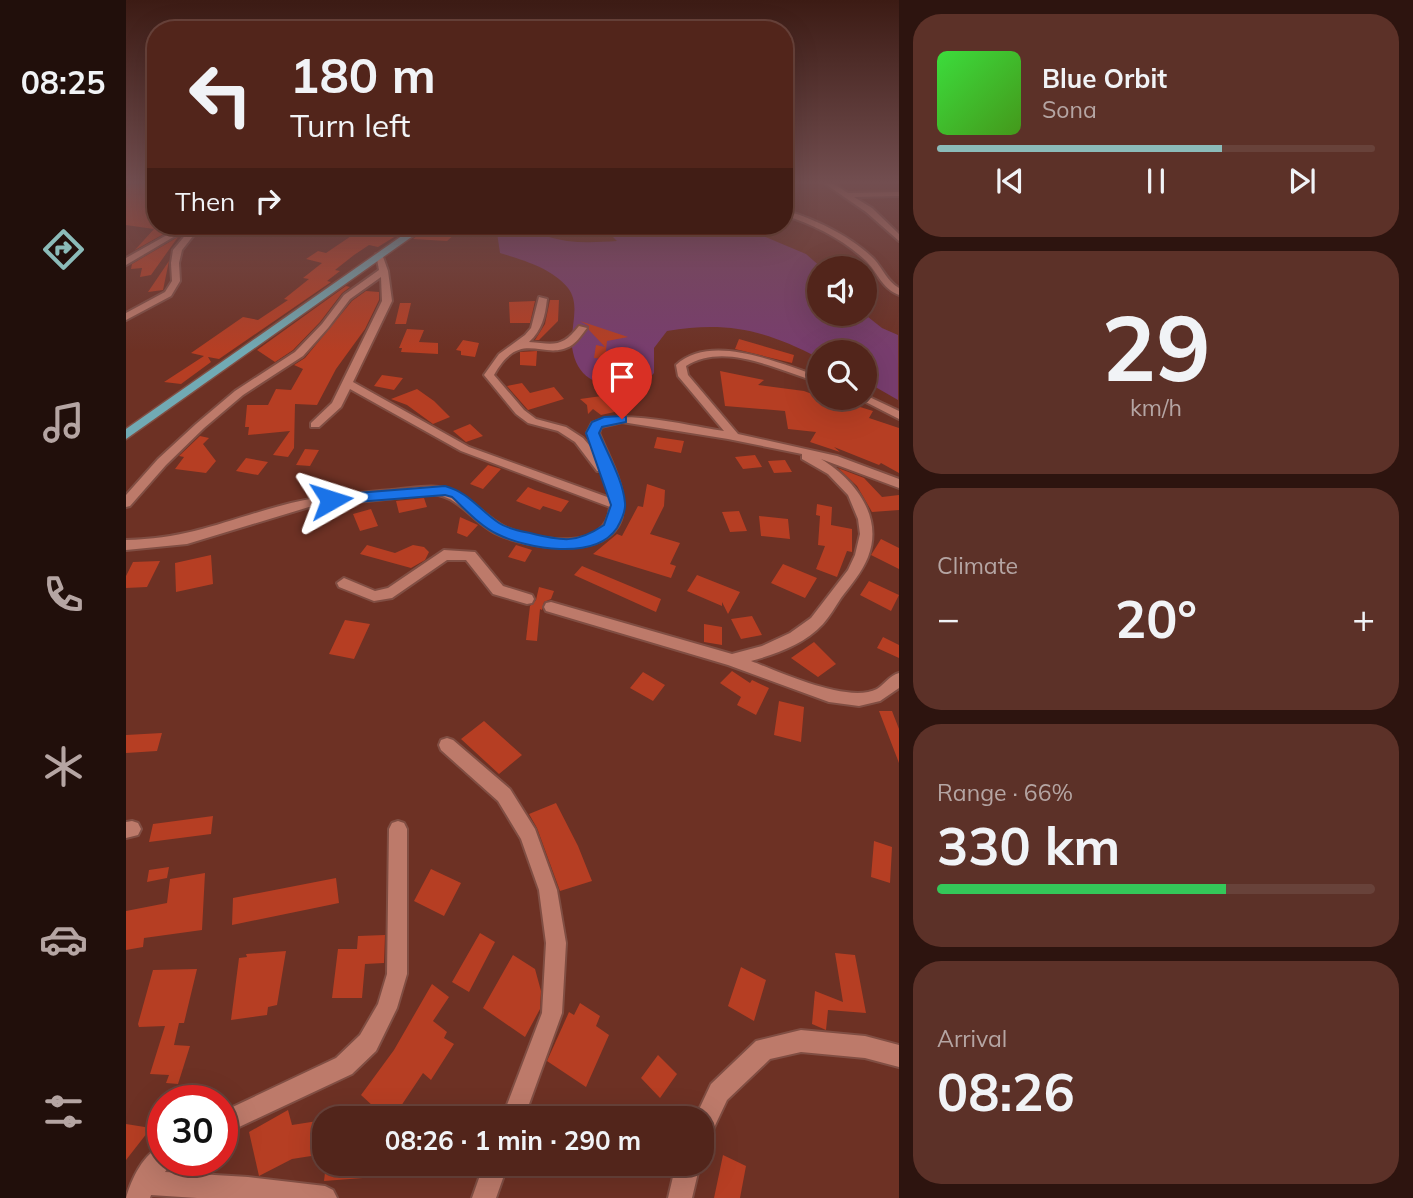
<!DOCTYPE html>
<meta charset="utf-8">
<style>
body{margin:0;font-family:Mulish,sans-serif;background:#5c3128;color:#f1f3f6;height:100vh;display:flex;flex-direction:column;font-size:26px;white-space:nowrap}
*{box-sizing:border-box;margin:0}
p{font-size:23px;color:#b5a5a3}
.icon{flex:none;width:38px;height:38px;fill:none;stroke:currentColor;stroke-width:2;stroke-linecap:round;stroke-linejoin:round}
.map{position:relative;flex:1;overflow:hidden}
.side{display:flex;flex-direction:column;gap:14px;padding:14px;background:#2d140f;width:514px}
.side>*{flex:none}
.guide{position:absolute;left:21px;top:21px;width:646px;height:214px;border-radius:28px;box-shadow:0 7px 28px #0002,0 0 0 2px #68423a;background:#52251b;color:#f1f3f6;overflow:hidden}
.buttons{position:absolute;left:681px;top:256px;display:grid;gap:14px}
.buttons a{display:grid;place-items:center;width:70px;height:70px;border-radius:50%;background:#52251b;box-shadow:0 7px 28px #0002,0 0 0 2px #68423a;font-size:35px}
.speed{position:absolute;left:21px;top:1085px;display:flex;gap:14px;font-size:35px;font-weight:700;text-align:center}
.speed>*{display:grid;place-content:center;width:91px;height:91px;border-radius:50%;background:#52251b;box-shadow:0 7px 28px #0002,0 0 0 2px #68423a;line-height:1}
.speed .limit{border:10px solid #d22;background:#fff;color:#111}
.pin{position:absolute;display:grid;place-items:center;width:60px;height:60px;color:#fff;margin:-72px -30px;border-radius:50% 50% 50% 0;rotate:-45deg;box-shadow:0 0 7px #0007}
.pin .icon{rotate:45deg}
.me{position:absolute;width:77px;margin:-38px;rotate:84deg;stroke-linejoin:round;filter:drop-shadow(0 0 5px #0008)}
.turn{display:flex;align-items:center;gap:24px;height:147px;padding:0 28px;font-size:32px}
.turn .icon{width:91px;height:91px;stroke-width:2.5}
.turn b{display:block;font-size:49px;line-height:60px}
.then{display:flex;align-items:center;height:66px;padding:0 28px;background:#0003;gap:14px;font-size:26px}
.big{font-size:52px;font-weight:700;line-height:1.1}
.side .widget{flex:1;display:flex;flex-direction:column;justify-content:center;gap:10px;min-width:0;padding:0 24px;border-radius:28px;background:#5c3128}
.side .dial{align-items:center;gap:0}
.dial b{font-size:91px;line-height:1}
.song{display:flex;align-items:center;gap:21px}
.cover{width:84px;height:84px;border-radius:10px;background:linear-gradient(135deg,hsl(120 70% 55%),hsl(100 70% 35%))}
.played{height:7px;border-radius:4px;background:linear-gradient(90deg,#8bbbb9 65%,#68423a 65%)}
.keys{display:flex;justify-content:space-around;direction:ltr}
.heat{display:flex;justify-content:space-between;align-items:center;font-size:38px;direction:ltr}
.charge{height:10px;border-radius:5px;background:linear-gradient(90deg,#34c759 66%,#68423a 0)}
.trip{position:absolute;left:186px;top:1106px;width:402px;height:70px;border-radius:28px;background:#52251b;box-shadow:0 7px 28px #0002,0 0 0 2px #68423a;font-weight:700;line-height:70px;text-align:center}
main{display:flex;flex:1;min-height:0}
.tabs{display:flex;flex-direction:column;width:126px;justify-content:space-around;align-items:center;background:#210f0b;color:#b5a5a3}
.tabs .icon{width:49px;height:49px}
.tabs .current{color:#8bbbb9}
.tabs b{font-size:32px;color:#f1f3f6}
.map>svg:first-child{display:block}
.green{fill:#783d6e}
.building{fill:#b63e23}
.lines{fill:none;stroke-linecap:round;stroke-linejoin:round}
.street-casing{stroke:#804e43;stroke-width:4}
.primary-casing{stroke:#804e43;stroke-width:3}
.street{fill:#bd7a6a;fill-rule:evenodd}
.primary{fill:#71aab4;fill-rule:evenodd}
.route{fill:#1a73e8;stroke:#114b97;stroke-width:2}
</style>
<main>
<nav class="tabs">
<b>08:25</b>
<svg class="icon current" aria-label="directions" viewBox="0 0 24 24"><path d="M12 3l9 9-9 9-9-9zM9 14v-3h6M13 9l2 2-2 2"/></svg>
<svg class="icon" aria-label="music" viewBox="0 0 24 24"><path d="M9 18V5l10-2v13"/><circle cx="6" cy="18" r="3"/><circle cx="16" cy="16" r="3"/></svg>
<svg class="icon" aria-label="phone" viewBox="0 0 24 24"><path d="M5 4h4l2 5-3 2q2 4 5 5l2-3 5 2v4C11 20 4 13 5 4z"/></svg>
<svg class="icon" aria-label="climate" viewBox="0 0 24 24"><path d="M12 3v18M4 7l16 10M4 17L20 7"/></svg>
<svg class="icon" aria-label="car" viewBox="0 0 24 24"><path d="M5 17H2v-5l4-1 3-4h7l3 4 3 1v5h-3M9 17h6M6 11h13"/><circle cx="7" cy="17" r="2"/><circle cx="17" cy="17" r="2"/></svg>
<svg class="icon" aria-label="filters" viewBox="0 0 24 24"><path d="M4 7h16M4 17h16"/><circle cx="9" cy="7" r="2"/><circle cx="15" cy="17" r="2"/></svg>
</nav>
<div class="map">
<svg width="773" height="1198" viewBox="0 0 773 1198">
<rect width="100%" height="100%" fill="#6d3124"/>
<path class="green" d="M370,226C395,226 416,237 441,241C458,243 475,242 491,241L476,226H613L680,254L696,268H693V313H737L756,328L772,335V400L739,381L738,352H693V358C639,330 601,321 541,331L528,348V373L518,384C485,388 452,388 446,347C444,327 455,305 442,288C426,268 397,260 374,253Z"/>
<path class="building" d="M30,183V227L52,226L9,250L28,229L0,225V192L3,185Z
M240,226H286L252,247L243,245L228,255L209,270L214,271L201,281L205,282L93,359L82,357L85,362L55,384L38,382L78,356L65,353L117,317L132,320L162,300L158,299L183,279L177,278L196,263L180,259L192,251L200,253Z
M303,226H338L321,241L287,239Z
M52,237L25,275L14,277L16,268L5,269L6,264Z
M43,261L37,290L22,292Z
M220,286L224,287L216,293L194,322L167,350L149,362L131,350Z
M240,291L253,292V300L239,329L210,369L191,405L169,404L168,448L162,457L147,455L164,431L122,435L123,427H119L121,405H142L150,389L165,390L177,369L168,365L179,358L226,301Z
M424,300H433L432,321L413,340H409L419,324Z
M409,301L404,323H384L383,302Z
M274,303H285L280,324H269Z
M454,321L502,337L481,341L479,359L468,358L470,345L479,347L463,330V326Z
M281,329L298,330L293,342L312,343V354L275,352L276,348H273Z
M613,339L668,355L666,363L609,349Z
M337,340L353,343L349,357L335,355V351L330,350Z
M411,351L410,366L394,365V352Z
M594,371L638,380L632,385L678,391L686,394V397L718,399V402L747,411L743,418L773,428V473L755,463L753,465L708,447L714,452L684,442L690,432L662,429L659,411L599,406Z
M256,375L277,378L268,390L248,386Z
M396,383L404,393L428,387L438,399L402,410L381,386Z
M291,389L308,401L324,417L307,424L281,405L265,399Z
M483,395L479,398L484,399L493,411L475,415L467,409L462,414L461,405L454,399Z
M344,424L357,436L340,442L327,431Z
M74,436L83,438L77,444L90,461L80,473L49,469L58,457L53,456Z
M531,437L558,441L555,453L528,448Z
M179,449L193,450L184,466L170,465Z
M629,455L636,467L617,469L609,457Z
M120,458L142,462L132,475L110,471Z
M659,460L666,472L648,473L642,461Z
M362,465L375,469L357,489L344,484Z
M712,468L738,478L756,497L773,495V510L746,512L731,486Z
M521,484L539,490L538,506L524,534L554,543L544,564L550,566L545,578L467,554L491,534L496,536L512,506L517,507Z
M402,487L409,490L443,501L435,512L417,506L414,510L390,501Z
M298,498L301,507L273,513L270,501Z
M691,504L706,507L705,525L726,529V552L721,551L711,577L690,569L699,546L692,545L694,516L690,515Z
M245,509L252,526L234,531L227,514Z
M613,511L621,531L604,532L596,512Z
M633,516L662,519L664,539L635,536Z
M334,517L352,525L341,537L331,533Z
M755,539L773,548V569L745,555Z
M241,545L269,553L287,545L298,547L303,552L299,560L285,568L234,554Z
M390,545L406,550L399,562L382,557Z
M85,555L87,584L50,592L49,563Z
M34,561L21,587L0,588V576L7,562Z
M657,564L691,578L679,598L645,583Z
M456,566L535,599L530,612L448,575Z
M571,575L614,592L602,614L596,602V606L561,591Z
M743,581L773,595L765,611L734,595Z
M413,587L428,591L425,599L418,602L416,610L414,609L411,641L400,640L404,606L410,600Z
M626,616L636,635L615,639L605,619Z
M219,620L244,624L228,659L203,654Z
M578,624L596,627V645L578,642Z
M757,637L773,645V658L751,648Z
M688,642L710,664L692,677L665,658Z
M606,671L624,683L626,680L643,688L630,715L611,705L615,697L594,683Z
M517,672L539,685L527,701L504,688Z
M653,701L678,707L675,742L648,735Z
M753,711H766L773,729V763Z
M358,721L396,755L373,774L335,739Z
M36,733L31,751L0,753V735Z
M430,803L452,846L466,881L434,891L411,828L403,814Z
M87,816L85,834L23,842L27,824Z
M748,841L766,847L764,883L745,877Z
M43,867L41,878L21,882L23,870Z
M305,869L335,883L318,916L288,901Z
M79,873L76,930L18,938L17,947L0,950V911L41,903L44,879Z
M210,878L213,903L106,925L107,898Z
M354,933L369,942L343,992L326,982Z
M259,935L258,963L239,964L236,998H206L212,949H231L232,936Z
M160,951L151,1005L142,1007L141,1015L105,1020L113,958L121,957L120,954Z
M709,953L729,955L740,1013L702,1010L700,1030L686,1024L689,991L717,1002Z
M387,955L409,969L415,991L414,1009L399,1037L357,1008Z
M615,967L640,980L628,1021L602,1006Z
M71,969L58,1023H53L48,1045L64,1046L52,1084L40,1083L43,1075L24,1074L39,1026L13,1027L12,1024L27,970Z
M306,984L323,997L307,1021L321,1032L318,1038L328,1044L305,1080L297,1073L267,1118H260L235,1095L268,1050Z
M454,1003L474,1016L470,1026L483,1035L460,1087L421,1061L443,1012L448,1015Z
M532,1055L551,1074L534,1098L515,1078Z
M511,1105L542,1118H508Z
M162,1110L166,1125L198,1120V1154L166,1159L133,1176L123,1132Z
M0,1124L25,1128L0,1160Z
M597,1155L620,1166L614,1198H588Z
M200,1164H251L250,1177L198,1181Z"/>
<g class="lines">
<g class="street-casing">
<path id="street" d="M698,183H706L722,193L773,192V196L728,197L746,208L773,234V241L740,212Z
M658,210C689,219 725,236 748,259C757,269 761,281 773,288V295C755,288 752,272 739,260C717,239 686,224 658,215Z
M57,226H66L0,265V258Z
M67,226H75L56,250L53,263L54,281L45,296L0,320V313L39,292L46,281L45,263L47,250Z
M250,254H256L262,271L266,301L227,382L343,447L484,498L477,471H471L449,442L432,431L402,423L390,414L358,375L373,354L399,335L405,328L413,297L421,299C419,317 416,330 403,342C428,344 436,348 453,326L461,328C456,334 452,341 446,345C418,363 395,326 368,375L398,410L410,419L440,427L457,438L470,453L461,433L466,423C496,408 564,426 598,431L552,376L550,365C586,332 653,364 693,376V382C652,371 600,341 560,366L562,375L612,434L711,456L773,479V488L695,459C728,479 758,516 742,557C736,572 725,585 715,598C709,607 704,616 697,624C679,644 650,654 625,661C654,672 722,704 751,689C759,684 763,676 773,673V688L754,701L733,706L703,702L602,665L420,611L418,607L420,603L425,602L606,654L636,646L664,633L685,618L722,570L729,555L734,534L732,519L722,495L702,474L676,459V454L602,439L496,422L475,427L473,433C482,455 496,479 497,503C500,564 403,550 369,533C346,521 334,497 307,494L183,507L61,544L0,550V540C65,539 105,518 165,503C198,495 232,493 266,490C282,489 298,485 313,487C342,490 356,517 381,528C410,540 481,553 484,507L335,451L224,389L215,407L193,427H185V423L206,403L256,301L255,277L224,299L202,328L177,356L117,395L78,428L40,465L4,506L0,507V495L32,459L70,424L109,391L169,352L196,324L218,295L253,270Z
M739,395L773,411V419L730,397H738Z
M318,550L349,552L377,586L406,595L408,599L406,603L401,604L367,594L340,560H321L266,598L248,601L213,587L211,583L218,578L249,591L262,588Z
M321,738L327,740L384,789L409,829L431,890L440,943L436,1013L398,1118H376L416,1013L420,943L413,890L395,839L372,801L315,750L313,745L315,740Z
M6,821L12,823L15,829L12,835L0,838V822Z
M272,821L278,823L281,829V974L271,1008L250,1051L226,1074L96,1135V1112L210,1058L234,1035L252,1004L261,974L263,829L266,823Z
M675,1030L739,1036L773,1045V1067L739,1058L675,1052L644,1059L601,1100L584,1136L576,1139V1118H569L585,1084L630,1041Z
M37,1145V1160H47L39,1172L122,1177L199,1186L207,1190L211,1198H71L25,1195L24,1198H0C6,1178 17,1154 37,1145Z
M358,1164H382L370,1198H346Z
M550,1164H574L566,1198H542Z"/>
</g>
<g class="primary-casing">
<path id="primary" d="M290,226H301L0,439V429Z"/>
</g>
<use href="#street" class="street"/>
<use href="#primary" class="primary"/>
</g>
<linearGradient id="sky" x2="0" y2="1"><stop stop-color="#3c1b14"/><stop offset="0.52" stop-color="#724e50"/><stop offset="1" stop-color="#724e50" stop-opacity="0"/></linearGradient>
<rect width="773" height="351" fill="url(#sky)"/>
<path class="route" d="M496,416L500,417V422L476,427L473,433C482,455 497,480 499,503C500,512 495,521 491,528C469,561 401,549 371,534C354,526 340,510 326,497L319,495L205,504L198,500L205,495L319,486C344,493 352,509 373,523C382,529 394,531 404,533C436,541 450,544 478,525L485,505L460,433L466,422L478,417Z"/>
</svg>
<div class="buttons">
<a><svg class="icon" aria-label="sound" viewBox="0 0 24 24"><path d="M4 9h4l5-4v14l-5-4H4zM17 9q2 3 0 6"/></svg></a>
<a><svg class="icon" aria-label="search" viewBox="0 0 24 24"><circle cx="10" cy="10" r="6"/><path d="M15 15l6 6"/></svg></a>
</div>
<div class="speed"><div class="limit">30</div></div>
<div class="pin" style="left:496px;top:419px;background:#d93025"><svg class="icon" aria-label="arrive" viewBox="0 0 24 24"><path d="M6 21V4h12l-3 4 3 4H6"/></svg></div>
<svg class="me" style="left:205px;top:500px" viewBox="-20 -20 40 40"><path d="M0-17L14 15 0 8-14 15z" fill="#1a73e8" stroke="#fff" stroke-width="4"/></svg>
<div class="trip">08:26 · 1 min · 290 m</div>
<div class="guide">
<div class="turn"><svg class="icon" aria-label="left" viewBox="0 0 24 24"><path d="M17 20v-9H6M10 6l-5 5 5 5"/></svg><div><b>180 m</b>Turn left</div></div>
<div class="then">Then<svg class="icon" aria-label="right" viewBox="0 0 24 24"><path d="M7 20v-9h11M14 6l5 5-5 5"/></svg></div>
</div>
</div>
<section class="side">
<div class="widget">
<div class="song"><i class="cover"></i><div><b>Blue Orbit</b><p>Sona</p></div></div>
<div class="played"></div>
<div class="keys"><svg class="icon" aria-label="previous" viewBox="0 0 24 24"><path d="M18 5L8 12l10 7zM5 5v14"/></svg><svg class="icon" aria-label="pause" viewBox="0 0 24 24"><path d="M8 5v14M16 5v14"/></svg><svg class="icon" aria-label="next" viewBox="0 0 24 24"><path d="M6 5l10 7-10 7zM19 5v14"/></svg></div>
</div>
<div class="widget dial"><b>29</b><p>km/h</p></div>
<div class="widget"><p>Climate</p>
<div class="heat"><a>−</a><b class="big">20°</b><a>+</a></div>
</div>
<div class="widget"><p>Range · 66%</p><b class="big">330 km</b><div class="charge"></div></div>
<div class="widget"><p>Arrival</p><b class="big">08:26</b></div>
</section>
</main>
